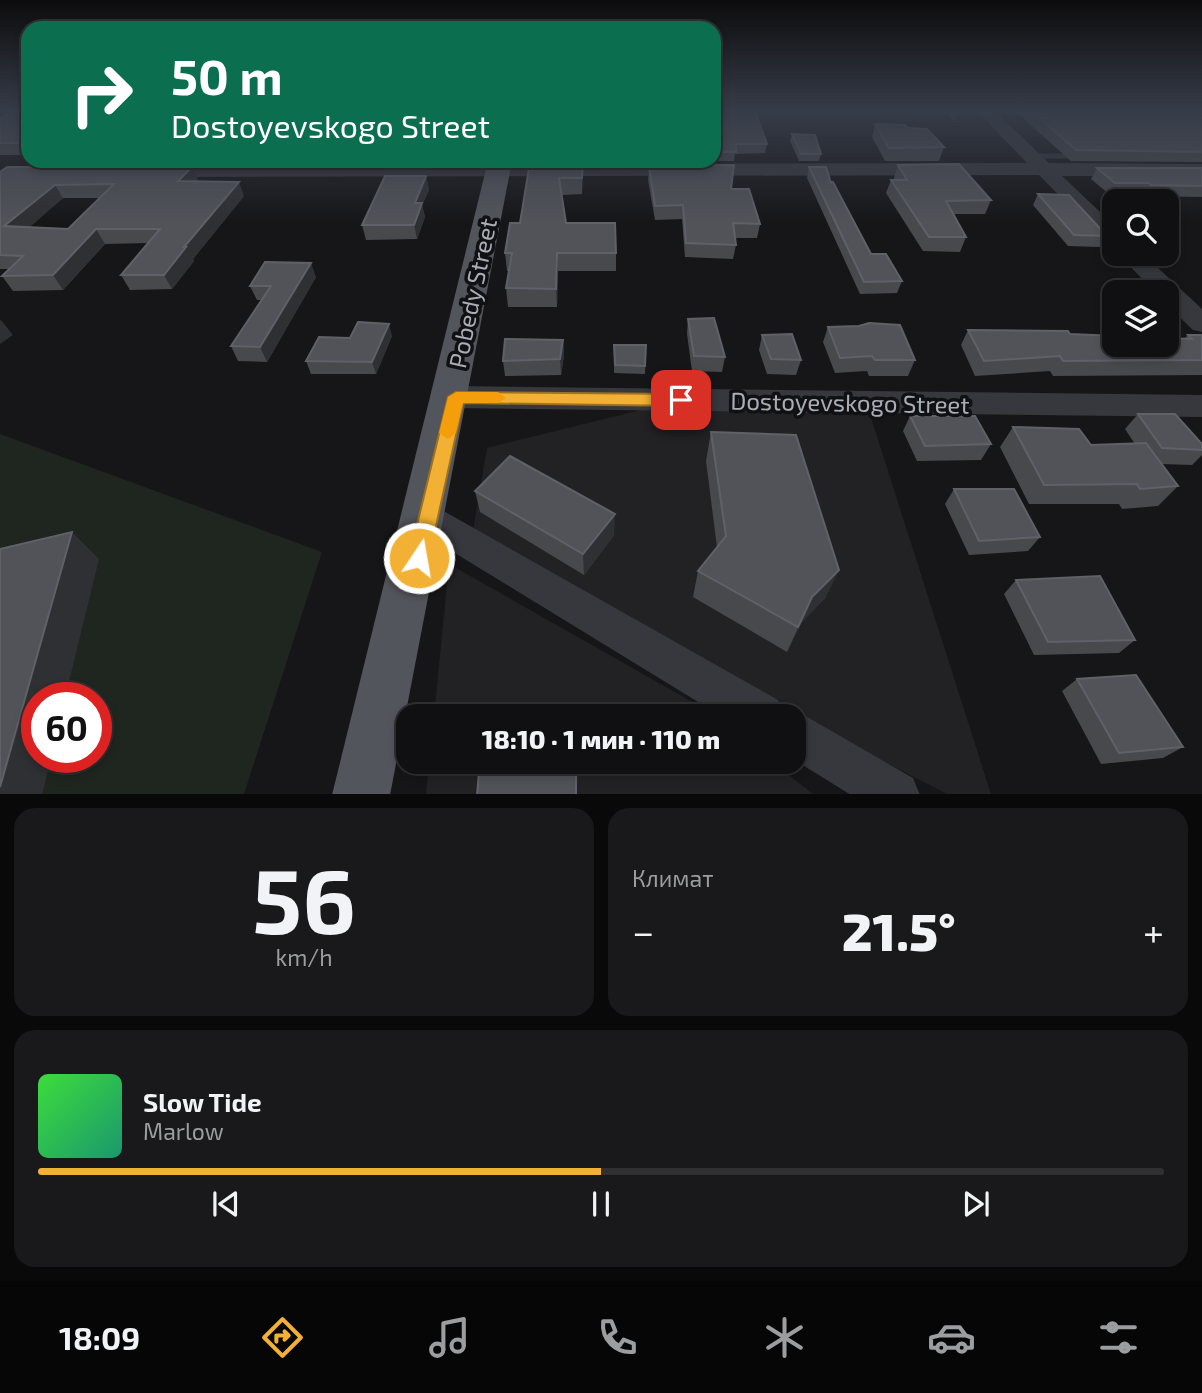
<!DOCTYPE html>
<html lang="ru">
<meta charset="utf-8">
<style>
body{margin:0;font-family:"Exo 2",sans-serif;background:#19191b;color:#f1f3f6;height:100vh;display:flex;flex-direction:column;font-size:26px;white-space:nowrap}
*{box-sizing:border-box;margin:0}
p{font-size:23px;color:#9c9d9f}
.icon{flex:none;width:38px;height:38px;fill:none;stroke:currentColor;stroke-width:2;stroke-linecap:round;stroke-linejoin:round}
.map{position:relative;height:794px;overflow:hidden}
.drawer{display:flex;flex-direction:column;gap:14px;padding:14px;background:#09090a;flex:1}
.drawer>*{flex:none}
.top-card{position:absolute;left:21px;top:21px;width:700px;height:147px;border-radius:21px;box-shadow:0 4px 10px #0003,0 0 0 2px #303032;background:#0b6e4f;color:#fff;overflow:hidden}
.controls{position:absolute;left:1102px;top:189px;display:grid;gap:14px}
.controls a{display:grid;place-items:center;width:77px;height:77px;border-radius:14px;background:#101012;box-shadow:0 4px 10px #0003,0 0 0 2px #303032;font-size:35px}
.speed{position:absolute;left:21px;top:682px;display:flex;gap:14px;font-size:35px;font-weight:700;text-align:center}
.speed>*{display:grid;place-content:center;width:91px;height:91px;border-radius:50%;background:#101012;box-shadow:0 4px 10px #0003,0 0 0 2px #303032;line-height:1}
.speed .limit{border:10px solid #d22;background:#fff;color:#111}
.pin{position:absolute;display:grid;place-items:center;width:60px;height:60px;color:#fff;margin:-30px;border-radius:14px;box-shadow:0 4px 10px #0006}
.me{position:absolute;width:77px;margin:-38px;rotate:12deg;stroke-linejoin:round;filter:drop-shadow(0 0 5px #0008)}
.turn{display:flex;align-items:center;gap:24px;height:147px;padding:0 35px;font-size:32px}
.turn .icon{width:91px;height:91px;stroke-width:2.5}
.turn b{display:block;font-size:49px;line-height:60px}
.big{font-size:52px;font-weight:800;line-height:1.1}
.drawer .card{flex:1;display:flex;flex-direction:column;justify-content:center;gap:10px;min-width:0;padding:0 24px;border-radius:21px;background:#19191b}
.drawer .dial{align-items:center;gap:0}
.dial b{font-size:91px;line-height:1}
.song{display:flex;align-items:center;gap:21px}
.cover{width:84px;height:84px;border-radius:10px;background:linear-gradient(135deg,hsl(120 70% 55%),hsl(160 70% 35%))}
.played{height:7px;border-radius:4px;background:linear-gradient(90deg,#f2b134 50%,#303032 50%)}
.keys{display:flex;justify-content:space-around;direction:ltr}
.heat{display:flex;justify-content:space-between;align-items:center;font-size:38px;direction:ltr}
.drawer .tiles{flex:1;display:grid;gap:14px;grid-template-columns:1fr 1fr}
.card:last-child{grid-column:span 2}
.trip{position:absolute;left:396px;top:704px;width:410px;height:70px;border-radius:21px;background:#101012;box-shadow:0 4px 10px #0003,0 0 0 2px #303032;font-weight:800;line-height:70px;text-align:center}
.dock{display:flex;height:112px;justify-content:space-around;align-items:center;background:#060607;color:#9c9d9f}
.dock .icon{width:49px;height:49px}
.dock .active{color:#f2b134}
.dock b{font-size:32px;color:#f1f3f6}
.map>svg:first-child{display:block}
.built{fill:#222225}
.green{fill:#1e261f;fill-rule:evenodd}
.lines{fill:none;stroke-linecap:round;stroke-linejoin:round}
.stream{stroke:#2c353c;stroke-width:5}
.minor{fill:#37383d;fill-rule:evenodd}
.major{fill:#53555c;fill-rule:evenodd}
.wall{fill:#47494d;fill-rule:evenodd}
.shaded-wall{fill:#2f3033}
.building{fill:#525359;stroke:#5f6168;stroke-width:2;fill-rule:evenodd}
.route{fill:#f2b134;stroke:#9d7322;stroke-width:2}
.slow{fill:#f59e0b}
.labels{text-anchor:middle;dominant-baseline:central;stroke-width:7;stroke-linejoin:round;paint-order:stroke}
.street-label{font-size:24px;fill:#a8adb8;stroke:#111113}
</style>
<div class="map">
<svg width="1202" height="795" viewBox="0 0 1202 795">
<rect width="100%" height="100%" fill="#161618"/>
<path class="built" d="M681,400L866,402L991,794H947L470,548L487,448Z
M449,564L710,712L714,716H434Z
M429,761H771L813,794L426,795Z"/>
<path class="green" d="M0,434L322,552L244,794H0ZM37,698H96V758H37Z"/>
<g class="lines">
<path class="stream" d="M1042,159L1038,156H1077"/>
<path class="minor" d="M977,111H995L1049,163L1202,164V176H1062L1115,226V246L1107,244L1039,175L153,177L143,171L153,165L1027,163Z
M1118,254H1143L1202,309V332L1193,330L1167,305V292H1155Z
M456,386L1202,395V417L456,408L445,404L441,397L445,390Z
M421,500L433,505L778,700L784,715L793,712L809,718L913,778L920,795H851L793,759V716H721L409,525L404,515L409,505Z"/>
<path class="major" d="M488,161H512L390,795H332Z"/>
</g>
<path class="wall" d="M28,111V155H0V118Z
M714,111L767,144L765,153L735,154L734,161H658H714Z
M945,111H963L954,121Z
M1015,111H1202V162L1071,161Z
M875,124L908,128L944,147L939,161H885L872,137Z
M792,134L821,154L819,161H799L790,141Z
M37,161H214L213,163H38Z
M533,161H585L533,162Z
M530,162H583L582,194L562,195L566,223L616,253V271H558L557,307H508L506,288L509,271H507L505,253L520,223Z
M898,165L991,200L985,214H954L966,237L960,252L923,251L886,193L891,180H895L894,178Z
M649,166L731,189L760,224L757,238H735L736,245L733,259L685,257L682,219L655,220L648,180Z
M809,167L831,183L871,254L902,281L897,293L860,294L807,178Z
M1097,168H1202V197L1144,196L1142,194H1109L1091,179Z
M0,172L198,180L196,182L244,196L193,259L194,261L172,289L130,290L121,275L148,243L105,244L63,290L13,291L2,276L9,269H0ZM63,198H99L68,229L29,227Z
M426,176L429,190L422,205L425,217L417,239L366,240L362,225Z
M1038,194L1107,236L1100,247L1068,246L1033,205Z
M316,277L267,362L238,361L231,346L261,300H257L250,286Z
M688,319L725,357L722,372L692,371L687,334Z
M828,327L915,360L908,376H869L867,371L835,373L823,342Z
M968,330L1184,339L1188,335H1202V375L1053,376L1050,371L975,376L961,345Z
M762,335L801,360L796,375L767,374L759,350Z
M392,336L376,374H311L306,361L350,338Z
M563,340L564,355L561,375L505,376L503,361Z
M614,345H646L645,374L614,373Z
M1138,414L1202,444V455L1192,465L1161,464L1178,486L1158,506L1122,509L1119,504H1029L1000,447L1013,427L1091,445L1135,444L1125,429Z
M910,416L991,444L981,460L917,461L903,431Z
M711,432L826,597L801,623L787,652L693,597L698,571L717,547L706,461Z
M954,489L1040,537L1028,551L969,555L945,504Z
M475,491L614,535L584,575L480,512Z
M1016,580L1135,640L1119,653L1034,655L1004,594Z
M1077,679L1183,747L1163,758L1101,764L1062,691Z"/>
<path class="shaded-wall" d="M959,111H963L954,121L957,114Z
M583,162V179L582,194V178Z
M192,167L198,180L185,195L178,181Z
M426,176L429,190L422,205L425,217L417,239L414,225L415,203Z
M239,182L244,196L193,259L194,261L172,289L164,275L184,247Z
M55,185L63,198L14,241L4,226Z
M96,229L105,244L63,290L53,275Z
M557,253L558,271L557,307L556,289Z
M311,263L316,277L267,362L260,347Z
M1,320L13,335L0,344V321Z
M389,324L392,336L376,374L372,362Z
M563,340L564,355L561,375L560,359Z
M615,514L614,535L584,575L583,554Z
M72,532L99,559L65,698H37V758H51L42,795H0V787Z
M839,570L826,597L801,623L787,652L812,597Z
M576,761H578L577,795H576Z"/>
<path class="building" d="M13,111H28V143H0V118Z
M714,111H755L767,144H736V152H714Z
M1031,111H1202V152L1076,150Z
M875,124L905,125L908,128L927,129L944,147L889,148Z
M792,134L815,135L821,154H801Z
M530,162H583L582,178H559L566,223H615L616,253H557L556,289L506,288L512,253H505L510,223H520Z
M959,164L991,200L946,201L966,237H929L891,180H907L898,165Z
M734,165L731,189H749L760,224L733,223L736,245L686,243L683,205L655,206L649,166Z
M7,167H192L178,181L239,182L184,247H186L164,275H121L160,229H96L53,275L2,276L23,256L0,255V172ZM114,184L68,229L4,226L55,185Z
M809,167H826L831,183L833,182L871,254H886L902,281L864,282Z
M1097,168H1202V186L1151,185L1149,183H1115Z
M385,176H426L415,203H422L414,225H362Z
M1038,194L1069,195L1107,236L1074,235Z
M265,262L311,263L260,347L231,346L271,286H250Z
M714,318L725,357L694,356L688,319Z
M358,322L389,324L372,362L306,361L319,337L350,338Z
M869,323L900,325L915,360H875L872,356L840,358L828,327L859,326Z
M968,330L1068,331L1070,334L1115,336V345H1167V338L1192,339L1188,335H1202V360L1063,361L1060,356L984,361Z
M792,334L801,360L771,359L762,335Z
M505,339L563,340L560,359L503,361Z
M614,345H646L645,366L615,365Z
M1138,414H1175L1202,444V450L1162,448Z
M910,416H975L991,444L925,446Z
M1013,427L1079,429L1091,445L1146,443L1178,486L1140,489L1137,484L1044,485Z
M711,432L796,435L839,570L812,597L798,627L698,571L726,536Z
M510,456L615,514L583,554L475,491Z
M954,489H1014L1040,537L979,541Z
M72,532L0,787V549Z
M1100,576L1135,640L1048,642L1016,580Z
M1136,675L1183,747L1119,753L1077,679Z
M480,761H576V795H477Z"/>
<linearGradient id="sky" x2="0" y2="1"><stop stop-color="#0c0c0d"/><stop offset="0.5" stop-color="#363c48"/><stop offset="1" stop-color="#363c48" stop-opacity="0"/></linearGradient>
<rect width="1202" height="222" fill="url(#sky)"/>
<path class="route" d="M456,392L681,394L689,400L681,406L463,403L429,558L426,564L419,567L412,564L409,558L448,397Z"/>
<path class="slow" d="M456,392H498L506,398L498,403H463L456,433L448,439L439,433L448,397Z"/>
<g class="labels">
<g class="street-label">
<text transform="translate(472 293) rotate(-78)">Pobedy Street</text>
<text transform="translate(850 402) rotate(1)">Dostoyevskogo Street</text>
</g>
</g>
</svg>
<div class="controls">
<a><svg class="icon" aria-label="search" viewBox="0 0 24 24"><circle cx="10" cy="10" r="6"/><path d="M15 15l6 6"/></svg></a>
<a><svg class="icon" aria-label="layers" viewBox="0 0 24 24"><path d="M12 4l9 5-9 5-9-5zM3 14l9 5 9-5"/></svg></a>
</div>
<div class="speed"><div class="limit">60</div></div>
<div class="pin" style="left:681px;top:400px;background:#d93025"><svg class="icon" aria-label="arrive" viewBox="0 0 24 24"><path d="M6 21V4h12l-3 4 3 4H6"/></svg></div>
<svg class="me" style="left:419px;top:558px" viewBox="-20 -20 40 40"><circle r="17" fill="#f2b134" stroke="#fff" stroke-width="3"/><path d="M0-11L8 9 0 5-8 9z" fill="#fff"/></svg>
<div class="trip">18:10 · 1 мин · 110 m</div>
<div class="top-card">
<div class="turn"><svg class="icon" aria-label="right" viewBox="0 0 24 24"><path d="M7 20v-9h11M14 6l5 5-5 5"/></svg><div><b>50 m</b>Dostoyevskogo Street</div></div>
</div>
</div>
<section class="drawer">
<div class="tiles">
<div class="card dial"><b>56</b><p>km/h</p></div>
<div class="card"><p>Климат</p>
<div class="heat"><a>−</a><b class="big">21.5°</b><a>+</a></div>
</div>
<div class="card">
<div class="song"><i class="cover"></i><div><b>Slow Tide</b><p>Marlow</p></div></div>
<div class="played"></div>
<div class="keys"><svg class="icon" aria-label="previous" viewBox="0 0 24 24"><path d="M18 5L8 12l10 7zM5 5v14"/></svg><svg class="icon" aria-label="pause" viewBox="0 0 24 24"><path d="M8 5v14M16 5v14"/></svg><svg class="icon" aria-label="next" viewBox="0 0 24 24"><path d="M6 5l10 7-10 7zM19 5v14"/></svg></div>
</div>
</div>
</section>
<nav class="dock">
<b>18:09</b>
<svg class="icon active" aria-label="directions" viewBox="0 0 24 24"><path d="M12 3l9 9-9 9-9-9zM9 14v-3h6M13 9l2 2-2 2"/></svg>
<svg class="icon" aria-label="music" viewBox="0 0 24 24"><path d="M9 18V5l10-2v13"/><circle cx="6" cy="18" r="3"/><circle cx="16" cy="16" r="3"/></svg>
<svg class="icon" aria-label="phone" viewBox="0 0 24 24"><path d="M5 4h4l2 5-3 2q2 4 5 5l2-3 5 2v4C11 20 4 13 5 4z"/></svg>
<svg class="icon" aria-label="climate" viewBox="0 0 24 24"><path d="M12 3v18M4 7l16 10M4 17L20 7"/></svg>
<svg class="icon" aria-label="car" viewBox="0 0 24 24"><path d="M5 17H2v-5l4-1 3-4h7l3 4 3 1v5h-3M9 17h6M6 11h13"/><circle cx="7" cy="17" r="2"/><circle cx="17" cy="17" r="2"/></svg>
<svg class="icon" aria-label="filters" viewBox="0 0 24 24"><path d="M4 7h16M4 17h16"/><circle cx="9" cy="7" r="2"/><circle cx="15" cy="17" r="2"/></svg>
</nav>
